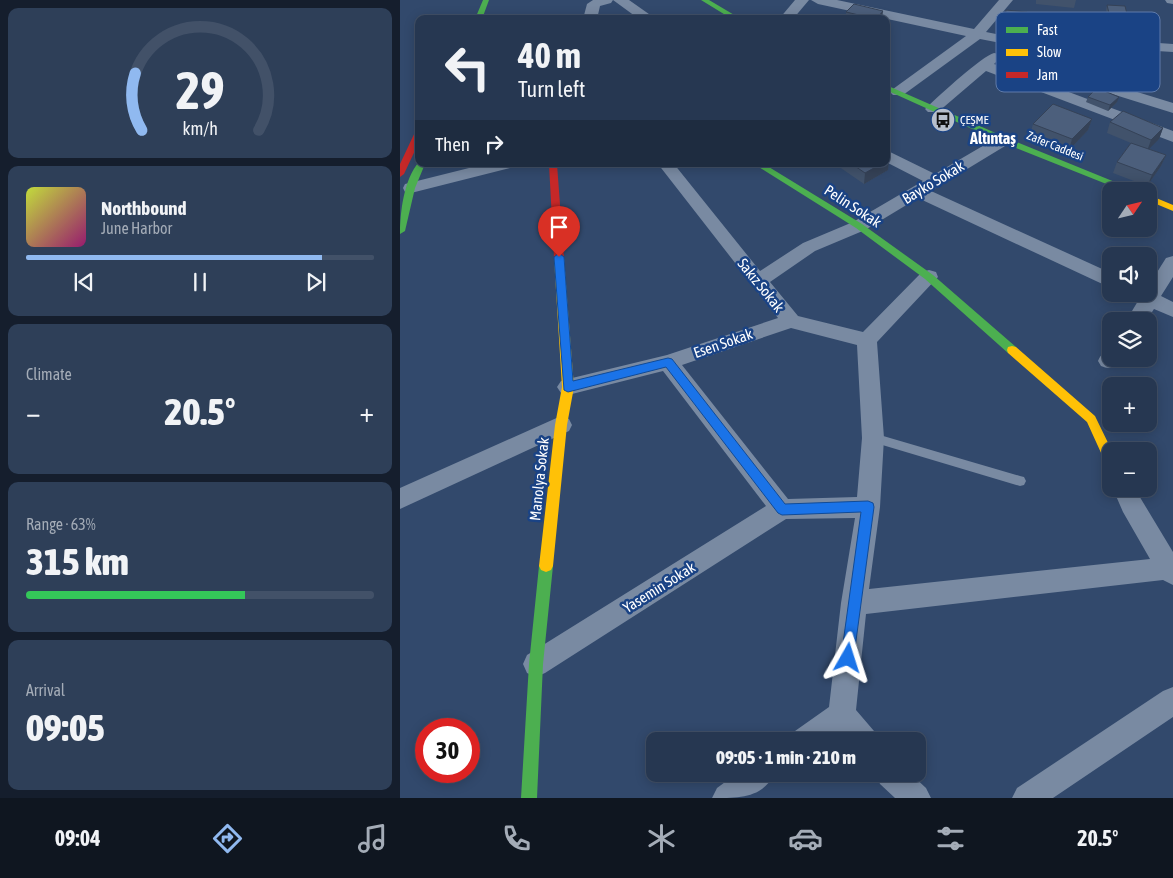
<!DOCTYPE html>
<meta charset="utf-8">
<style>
body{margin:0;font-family:"Asap Condensed",sans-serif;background:#2e3f58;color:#f1f3f6;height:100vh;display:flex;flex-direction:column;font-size:19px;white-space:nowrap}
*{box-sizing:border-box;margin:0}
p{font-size:16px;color:#a4acb7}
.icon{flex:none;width:28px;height:28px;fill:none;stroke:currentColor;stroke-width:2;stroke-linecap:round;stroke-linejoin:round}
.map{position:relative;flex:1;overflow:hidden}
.drawer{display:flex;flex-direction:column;gap:8px;padding:8px;background:#151e2d;width:400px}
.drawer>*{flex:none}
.guide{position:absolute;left:15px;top:15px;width:475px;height:152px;border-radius:10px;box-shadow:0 2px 12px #0003,0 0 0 1px #425168;background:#263751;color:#f1f3f6;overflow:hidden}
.needle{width:32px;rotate:55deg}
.tools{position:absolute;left:702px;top:182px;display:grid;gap:10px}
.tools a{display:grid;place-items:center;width:55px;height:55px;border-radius:10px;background:#263751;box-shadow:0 2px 12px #0003,0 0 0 1px #425168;font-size:25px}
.speed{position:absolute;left:15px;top:718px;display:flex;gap:10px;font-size:25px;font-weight:700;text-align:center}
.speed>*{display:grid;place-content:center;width:65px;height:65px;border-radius:50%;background:#263751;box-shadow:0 2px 12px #0003,0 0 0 1px #425168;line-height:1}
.speed .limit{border:8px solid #d22;background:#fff;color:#111}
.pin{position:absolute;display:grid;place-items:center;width:42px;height:42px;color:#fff;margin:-51px -21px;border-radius:50% 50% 50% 0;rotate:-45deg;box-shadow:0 0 5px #0007}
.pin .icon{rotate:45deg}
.me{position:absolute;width:55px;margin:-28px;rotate:6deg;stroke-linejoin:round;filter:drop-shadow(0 0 4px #0008)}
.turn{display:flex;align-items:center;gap:18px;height:105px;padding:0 20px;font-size:22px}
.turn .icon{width:65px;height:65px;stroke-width:2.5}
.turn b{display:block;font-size:35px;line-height:42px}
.then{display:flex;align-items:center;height:48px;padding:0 20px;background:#0003;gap:10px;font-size:19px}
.big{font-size:38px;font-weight:800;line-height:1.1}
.drawer .widget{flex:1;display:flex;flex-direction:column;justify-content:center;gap:8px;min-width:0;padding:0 18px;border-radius:10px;background:#2e3f58}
.drawer .dial{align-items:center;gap:0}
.dial svg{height:130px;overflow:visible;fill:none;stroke:#425168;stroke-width:7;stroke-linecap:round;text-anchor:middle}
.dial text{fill:#f1f3f6;stroke:none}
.song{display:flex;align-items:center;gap:15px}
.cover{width:60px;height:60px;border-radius:8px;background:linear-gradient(135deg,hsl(70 70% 55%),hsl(320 70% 35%))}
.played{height:5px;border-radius:2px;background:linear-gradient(90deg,#90b9f0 85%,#425168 85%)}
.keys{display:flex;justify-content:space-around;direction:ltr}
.heat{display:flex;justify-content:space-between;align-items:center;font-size:28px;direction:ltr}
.charge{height:8px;border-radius:4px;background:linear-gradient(90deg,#34c759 63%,#425168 0)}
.trip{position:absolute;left:246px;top:732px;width:280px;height:50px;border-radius:10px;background:#263751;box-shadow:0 2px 12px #0003,0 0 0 1px #425168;font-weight:800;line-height:50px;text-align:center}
.tab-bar{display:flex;height:80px;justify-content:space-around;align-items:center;background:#0f1620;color:#a4acb7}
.tab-bar .icon{width:35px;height:35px}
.tab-bar .current{color:#90b9f0}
.tab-bar b{font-size:22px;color:#f1f3f6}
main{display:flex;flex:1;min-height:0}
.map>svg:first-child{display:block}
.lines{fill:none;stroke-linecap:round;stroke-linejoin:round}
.lane{fill:#798aa2;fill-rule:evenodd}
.street{fill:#798aa2;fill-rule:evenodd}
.fast{fill:#4caf50;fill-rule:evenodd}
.slow{fill:#ffc107;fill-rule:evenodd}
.jam{fill:#c62828;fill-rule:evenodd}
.wall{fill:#41526b}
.shaded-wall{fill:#354257}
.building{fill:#4c5f7c;stroke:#354257}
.route{fill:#1a73e8;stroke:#114b97}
.labels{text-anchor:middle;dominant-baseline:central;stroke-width:5;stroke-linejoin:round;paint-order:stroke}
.far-poi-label{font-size:12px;fill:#fff;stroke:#1a4385;text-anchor:start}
.far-street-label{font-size:12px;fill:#fff;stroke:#1a4385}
.street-label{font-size:15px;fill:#fff;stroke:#1a4385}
.far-district-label{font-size:16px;font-weight:bold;fill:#fff;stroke:#1a4385}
.key{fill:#1a4385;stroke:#5f7baa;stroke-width:1}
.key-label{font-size:14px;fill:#fff}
</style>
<main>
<section class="drawer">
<div class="widget dial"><svg viewBox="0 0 100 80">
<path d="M14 69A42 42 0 1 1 86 69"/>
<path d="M14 69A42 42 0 0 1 10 34" stroke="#90b9f0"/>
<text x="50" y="56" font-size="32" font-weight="700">29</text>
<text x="50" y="72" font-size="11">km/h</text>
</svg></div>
<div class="widget">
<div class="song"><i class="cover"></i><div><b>Northbound</b><p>June Harbor</p></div></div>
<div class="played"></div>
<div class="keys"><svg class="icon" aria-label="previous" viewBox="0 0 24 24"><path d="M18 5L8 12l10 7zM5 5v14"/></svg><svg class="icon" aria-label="pause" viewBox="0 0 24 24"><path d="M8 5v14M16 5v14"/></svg><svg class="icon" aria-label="next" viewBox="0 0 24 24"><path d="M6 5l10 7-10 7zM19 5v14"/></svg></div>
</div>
<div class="widget"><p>Climate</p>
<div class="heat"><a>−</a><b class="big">20.5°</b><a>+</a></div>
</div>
<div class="widget"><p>Range · 63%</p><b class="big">315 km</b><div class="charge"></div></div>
<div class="widget"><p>Arrival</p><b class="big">09:05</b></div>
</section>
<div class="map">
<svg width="773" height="798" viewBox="0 0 773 798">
<rect width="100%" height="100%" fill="#32496c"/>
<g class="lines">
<path class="lane" d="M473,433L620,476L624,477L626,481L624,485L620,486L469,441L467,438L469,435Z"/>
<path class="street" d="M193,0H213L211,3L200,6L197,19H183L187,4Z
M213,0H229L256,19H239Z
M395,0H409L393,19H379Z
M411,0H437L574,29L599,0H613L586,32L611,37L701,39L773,44V52L708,48V83L773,103V113L696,89L694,86V47L611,45L580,39L503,95H493L490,92L493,89L566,36L418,4Z
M765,0H773V4L767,3Z
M594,53L599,54L601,57L594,64L773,131V142L586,71L538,112H528L525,109L528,106C540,95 582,56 594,53Z
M604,135L610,137L612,140L610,143L531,191L711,273V288L518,198L465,230L415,251L370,282L398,316L463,332L522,272L529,270L536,272L538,277L477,342L484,438L480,507L469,589L750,559L723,512L713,489H735L773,552V585L763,580L466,614L456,710L474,731L478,741H446L439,733L428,741H391L395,731L429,707L441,603L455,518L386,519L145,673L136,677L127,673L123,664L127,655L366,506L263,371L168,395L161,393L157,387L161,381L168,379L267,355L378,318L258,164H274L360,271L403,243L453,222L523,181L486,162V150L535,174L598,137ZM391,328L457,345L462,438L457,497L388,499L282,365Z
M85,164H112L110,168L11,193L5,192L3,188L5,184Z
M773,256V277L761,296L773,302V317L754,309L746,321H726L738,301L733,299L731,294H749V285L766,258Z
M711,349V359H720C715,368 710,370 701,366L698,361C701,354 704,352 711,349Z
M161,416L169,419L172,425L169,431L0,509V488Z
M773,687V717L653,798H612L617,788L763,691Z
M336,774H374C363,798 339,798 312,798L317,788Z
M476,774H511L526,788L531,798H495L480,784Z"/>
<path class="fast" d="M83,0H89L82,19H75Z
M301,0H309L341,19H332Z
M486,85L607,138L737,191H724L601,142L486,90Z
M19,162V164H25L15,188L5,231L0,234C0,212 4,179 19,162Z
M354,164H364L462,224L533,275L616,347L617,350L616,353H608L525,279L456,228Z
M146,560L151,562L153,566L143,664L137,798H121L129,664L139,566L141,562Z"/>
<path class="slow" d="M749,195L773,205V211L749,201Z
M159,255L164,258L174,387L167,425L153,566L151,570L146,572L141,570L139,566L155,425L162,387L154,258Z
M612,346L616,347L695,416L712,451L711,467L707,466L687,422L608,353L607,350L608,347Z"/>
<path class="jam" d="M16,130H19V142L4,174L0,177V164Z
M149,164H157L164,258L159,261L154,258Z"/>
</g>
<path class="wall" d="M636,0H676L674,8L636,4Z
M707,5L727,14L732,29L729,40L699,39L694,24L697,13H707L706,10Z
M606,10L626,25L624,36L603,34L604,20Z
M446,12L482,19H446Z
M630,16L651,32L649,38L633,37L628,22Z
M623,41L645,56L644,62L623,60L622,47Z
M657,42L685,54L683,59L658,58L655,47Z
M688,97L717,102L708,111L686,102Z
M692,119L688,130L669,150L630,135L633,124Z
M710,122L763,128L759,139L748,149L766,155L761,166L747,186L713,173L717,162L731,143L707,133Z
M489,159L488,170L464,184L435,164H486Z"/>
<path class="shaded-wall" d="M483,11L482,19H476Z
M719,97L717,102L708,111L710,105Z
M692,119L688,130L669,150L672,139Z
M763,128L759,139L747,151L751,140Z
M766,155L761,166L747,186L752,175Z
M489,159L488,170L464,184L465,173L481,164H486V161Z"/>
<path class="building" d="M454,4L483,11L476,19L446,12Z
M707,5L725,6L727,14L709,13Z
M606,10L627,12L626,25L605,23Z
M697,88L719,97L710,105L688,97Z
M653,104L692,119L672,139L633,124Z
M723,111L763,128L751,140L710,122Z
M731,143L766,155L752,175L717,162Z
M452,164H481L465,173Z"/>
<path class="route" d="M159,253L164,257L173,381L268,358L272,359L385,504L468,501L473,503L474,507L453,663L448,665L443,663L441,658L461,512L382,515L378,513L266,367L168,392L164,390L154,257Z"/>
<defs>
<g id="bus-disc" transform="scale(1.25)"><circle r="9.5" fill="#b7bfcc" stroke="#1a4385"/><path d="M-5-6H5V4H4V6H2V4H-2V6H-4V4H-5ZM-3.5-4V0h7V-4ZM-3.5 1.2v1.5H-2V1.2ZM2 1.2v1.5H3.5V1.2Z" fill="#111"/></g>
</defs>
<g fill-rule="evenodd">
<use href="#bus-disc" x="543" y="120"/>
</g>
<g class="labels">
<g class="far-poi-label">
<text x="560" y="120">ÇEŞME</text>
</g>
<g class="far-street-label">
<text transform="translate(655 146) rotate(22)">Zafer Caddesi</text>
</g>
<g class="street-label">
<text transform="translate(533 182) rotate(-31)">Bayko Sokak</text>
<text transform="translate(453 206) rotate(33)">Pelin Sokak</text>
<text transform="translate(361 285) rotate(51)">Sakız Sokak</text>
<text transform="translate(323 343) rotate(-19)">Esen Sokak</text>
<text transform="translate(139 479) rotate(-84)">Manolya Sokak</text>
<text transform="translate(259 587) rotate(-32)">Yasemin Sokak</text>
</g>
<g class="far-district-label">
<text x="593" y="138">Altıntaş</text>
</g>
</g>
<rect x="596" y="12" width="164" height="80" rx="8" class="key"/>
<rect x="606" y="27" width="22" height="6" fill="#4caf50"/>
<rect x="606" y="49" width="22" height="7" fill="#ffc107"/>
<rect x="606" y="72" width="22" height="6" fill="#c62828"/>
<g class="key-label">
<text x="637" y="35">Fast</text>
<text x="637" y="57">Slow</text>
<text x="637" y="80">Jam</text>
</g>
</svg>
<div class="tools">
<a><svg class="needle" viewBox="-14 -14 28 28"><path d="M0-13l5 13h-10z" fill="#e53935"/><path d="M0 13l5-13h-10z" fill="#a4acb7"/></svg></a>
<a><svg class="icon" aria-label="sound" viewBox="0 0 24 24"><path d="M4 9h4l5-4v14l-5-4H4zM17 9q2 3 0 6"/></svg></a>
<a><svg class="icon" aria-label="layers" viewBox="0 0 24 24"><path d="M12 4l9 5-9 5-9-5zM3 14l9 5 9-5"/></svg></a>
<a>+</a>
<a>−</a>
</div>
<div class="speed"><div class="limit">30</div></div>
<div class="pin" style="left:159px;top:257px;background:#d93025"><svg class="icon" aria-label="arrive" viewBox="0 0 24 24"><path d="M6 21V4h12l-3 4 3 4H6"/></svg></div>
<svg class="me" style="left:448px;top:658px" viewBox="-20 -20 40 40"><path d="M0-17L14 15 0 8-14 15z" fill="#1a73e8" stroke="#fff" stroke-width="4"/></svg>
<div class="trip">09:05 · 1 min · 210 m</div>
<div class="guide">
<div class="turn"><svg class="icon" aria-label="left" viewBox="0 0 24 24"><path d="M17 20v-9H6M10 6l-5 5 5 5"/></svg><div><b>40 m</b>Turn left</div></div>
<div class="then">Then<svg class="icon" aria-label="right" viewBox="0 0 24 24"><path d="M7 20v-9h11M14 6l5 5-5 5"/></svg></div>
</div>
</div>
</main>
<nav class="tab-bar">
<b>09:04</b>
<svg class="icon current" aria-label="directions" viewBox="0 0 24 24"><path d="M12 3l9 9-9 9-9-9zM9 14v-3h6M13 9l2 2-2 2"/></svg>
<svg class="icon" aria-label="music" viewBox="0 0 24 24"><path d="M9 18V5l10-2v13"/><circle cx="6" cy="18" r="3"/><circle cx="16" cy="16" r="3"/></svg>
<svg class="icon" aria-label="phone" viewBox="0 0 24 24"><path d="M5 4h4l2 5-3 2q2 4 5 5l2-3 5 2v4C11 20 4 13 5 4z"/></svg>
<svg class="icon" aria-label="climate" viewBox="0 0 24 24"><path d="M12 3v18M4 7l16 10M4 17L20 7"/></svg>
<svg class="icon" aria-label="car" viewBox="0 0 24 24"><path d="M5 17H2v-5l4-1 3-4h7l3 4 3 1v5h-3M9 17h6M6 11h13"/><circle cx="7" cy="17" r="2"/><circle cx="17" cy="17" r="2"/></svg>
<svg class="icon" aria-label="filters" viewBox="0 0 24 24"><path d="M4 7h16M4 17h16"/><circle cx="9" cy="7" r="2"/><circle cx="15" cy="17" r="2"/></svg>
<b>20.5°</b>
</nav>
